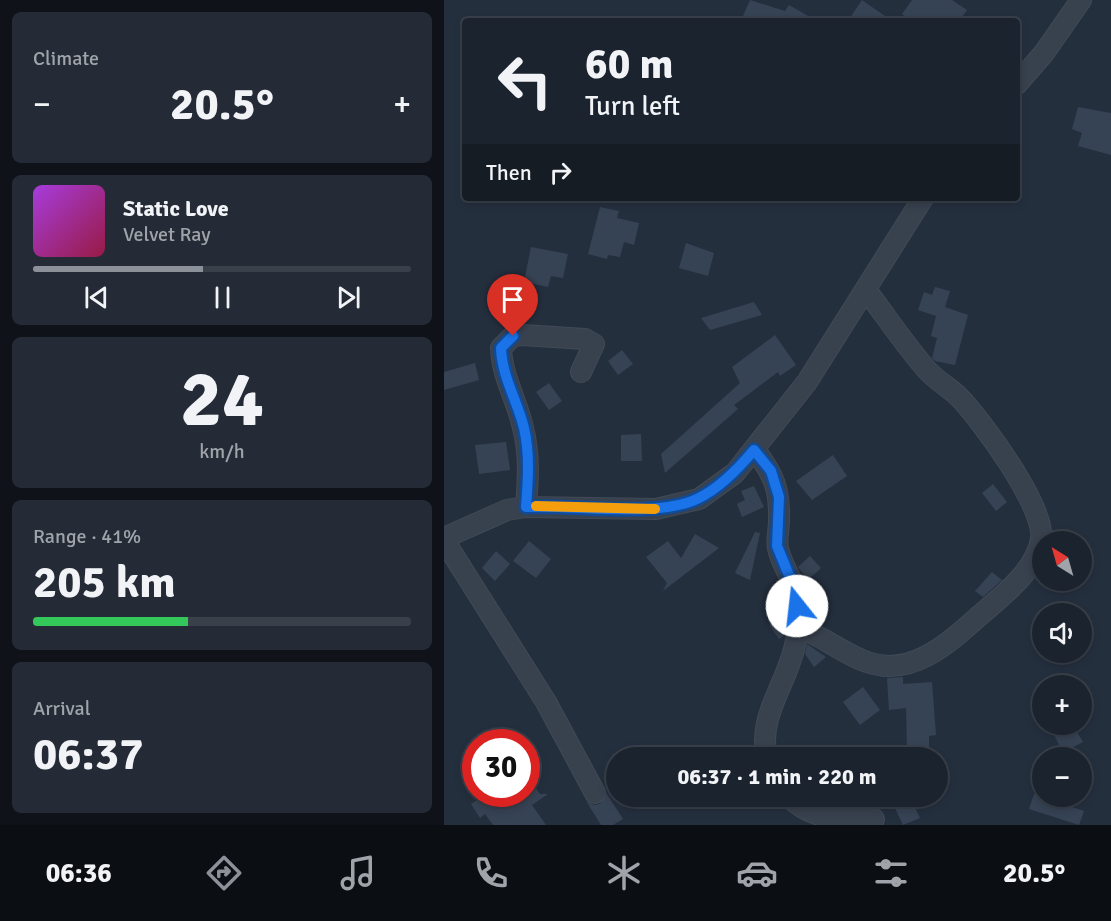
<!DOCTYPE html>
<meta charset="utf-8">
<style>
body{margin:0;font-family:Signika,sans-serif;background:#242b36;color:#f1f3f6;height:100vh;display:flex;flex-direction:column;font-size:22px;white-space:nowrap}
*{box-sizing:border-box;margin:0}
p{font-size:20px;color:#a0a4aa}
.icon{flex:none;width:33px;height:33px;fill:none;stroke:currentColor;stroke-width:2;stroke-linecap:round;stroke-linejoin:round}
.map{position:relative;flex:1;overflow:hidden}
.side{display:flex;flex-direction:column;gap:12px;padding:12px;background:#0f1319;width:444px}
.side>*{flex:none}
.hud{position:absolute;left:18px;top:18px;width:558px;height:183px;border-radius:6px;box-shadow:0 3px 9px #0003,0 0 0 2px #39404a;background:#1b232e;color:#f1f3f6;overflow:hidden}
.needle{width:39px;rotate:323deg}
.tools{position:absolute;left:588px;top:531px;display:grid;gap:12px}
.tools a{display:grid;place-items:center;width:60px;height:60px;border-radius:50%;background:#1b232e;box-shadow:0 3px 9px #0003,0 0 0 2px #39404a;font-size:30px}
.speed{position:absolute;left:18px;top:729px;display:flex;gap:12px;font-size:30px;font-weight:700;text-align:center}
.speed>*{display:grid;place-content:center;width:78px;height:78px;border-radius:50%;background:#1b232e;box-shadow:0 3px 9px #0003,0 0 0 2px #39404a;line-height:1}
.speed .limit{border:9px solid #d22;background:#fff;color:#111}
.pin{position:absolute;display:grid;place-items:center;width:51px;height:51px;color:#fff;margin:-62px -26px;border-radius:50% 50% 50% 0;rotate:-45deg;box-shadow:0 0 6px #0007}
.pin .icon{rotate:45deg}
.me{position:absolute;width:66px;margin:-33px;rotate:344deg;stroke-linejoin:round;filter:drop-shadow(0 0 4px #0008)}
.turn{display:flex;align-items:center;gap:21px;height:126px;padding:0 24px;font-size:27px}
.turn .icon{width:78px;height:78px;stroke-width:2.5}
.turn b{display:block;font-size:42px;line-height:51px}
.then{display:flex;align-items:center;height:57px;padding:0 24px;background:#0003;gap:12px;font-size:22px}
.big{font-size:45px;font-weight:800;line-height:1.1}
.side .widget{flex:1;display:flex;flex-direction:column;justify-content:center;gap:9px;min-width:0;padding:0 21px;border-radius:9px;background:#242b36}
.side .dial{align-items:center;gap:0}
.dial b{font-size:78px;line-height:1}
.song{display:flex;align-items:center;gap:18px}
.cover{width:72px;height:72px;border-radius:9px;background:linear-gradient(135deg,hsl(280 70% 55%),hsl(340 70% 35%))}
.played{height:6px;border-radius:3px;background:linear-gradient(90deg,#8c9099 45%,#39404a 45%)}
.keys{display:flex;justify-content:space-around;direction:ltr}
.heat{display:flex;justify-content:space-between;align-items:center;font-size:33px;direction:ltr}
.charge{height:9px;border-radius:4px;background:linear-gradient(90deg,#34c759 41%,#39404a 0)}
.trip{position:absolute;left:162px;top:747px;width:342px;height:60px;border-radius:30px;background:#1b232e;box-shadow:0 3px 9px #0003,0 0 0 2px #39404a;font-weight:800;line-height:60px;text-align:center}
.tabs{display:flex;height:96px;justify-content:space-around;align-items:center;background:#0b0e12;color:#a0a4aa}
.tabs .icon{width:42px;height:42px}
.tabs .on{color:#8c9099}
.tabs b{font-size:27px;color:#f1f3f6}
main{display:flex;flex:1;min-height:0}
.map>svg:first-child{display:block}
.building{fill:#364354}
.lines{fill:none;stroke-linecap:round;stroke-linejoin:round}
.minor-casing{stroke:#414a57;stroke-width:22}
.minor{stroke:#38414e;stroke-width:20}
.route-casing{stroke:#114b97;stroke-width:15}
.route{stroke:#1a73e8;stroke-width:10}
.slow{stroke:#f59e0b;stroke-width:10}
</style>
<main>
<section class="side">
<div class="widget"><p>Climate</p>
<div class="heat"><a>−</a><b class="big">20.5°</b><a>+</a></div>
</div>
<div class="widget">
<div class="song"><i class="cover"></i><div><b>Static Love</b><p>Velvet Ray</p></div></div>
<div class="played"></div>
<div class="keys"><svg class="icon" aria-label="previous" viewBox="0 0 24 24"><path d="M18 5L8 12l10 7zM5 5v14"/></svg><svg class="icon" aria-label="pause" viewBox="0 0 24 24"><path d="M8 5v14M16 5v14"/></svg><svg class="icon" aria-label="next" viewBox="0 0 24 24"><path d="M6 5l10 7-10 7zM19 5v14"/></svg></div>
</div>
<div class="widget dial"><b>24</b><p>km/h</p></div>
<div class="widget"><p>Range · 41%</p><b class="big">205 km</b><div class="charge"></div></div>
<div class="widget"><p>Arrival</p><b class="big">06:37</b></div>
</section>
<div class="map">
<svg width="667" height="825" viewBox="0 0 667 825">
<rect width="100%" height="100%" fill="#242f3e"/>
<path class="building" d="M306,0L341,11L345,5L373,21H311L299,16Z
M418,0L448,21H404Z
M468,0H508L523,10L515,21H467L458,14Z
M634,107L667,113V155L634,146L638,133L628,129Z
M156,207L175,211L173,218L195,223L190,245L180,242L176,257L164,255L163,259L144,254Z
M242,243L270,253L264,276L235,268Z
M87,247L124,254L119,278L107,276L104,287L80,282Z
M491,287L506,291L501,307L524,315L511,365L491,361L488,358L493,338L487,336L492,316L474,310L480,292L488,295Z
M310,302L318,315L266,330L257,318Z
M331,335L352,365L336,376L334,372L290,405L294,409L221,473L217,454L296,383L288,367Z
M178,350L189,364L174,375L164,361Z
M31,363L35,380L0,390V372Z
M105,383L118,401L105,410L92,392Z
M197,434L198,461H177V435Z
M62,442L66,470L35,474L31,445Z
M389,455L403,476L368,500L352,481Z
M549,484L563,502L552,511L538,493Z
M310,486L320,507L298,517L293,504L301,500L297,491Z
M311,532L316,533L306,580L291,573Z
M251,534L275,548L219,591L223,583L202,557L224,541L237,558Z
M85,541L107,559L92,578L69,561Z
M52,551L66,564L51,581L38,568Z
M366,556L377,568L364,580L354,567Z
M548,572L558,580L539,597L531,591Z
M339,614L342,619L341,635L335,639L325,625Z
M363,644L382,657L370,667L361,654Z
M459,677V684L488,682L492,735L485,736V747L463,748L462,708L445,710L443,678Z
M419,687L436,710L416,725L399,702Z
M629,725L639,742L619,752L610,735Z
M82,774L96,794H104L88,805L102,825H49L41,814L36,818L27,804L42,794H82Z
M163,794L179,819L169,825H157L142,801L150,805L156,804Z
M590,794L640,811L635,825L585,809Z
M466,797L476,818L459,825L449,804Z"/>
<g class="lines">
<g class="minor-casing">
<path id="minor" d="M573,84L600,53L637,0
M311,450C330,475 336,489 335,521C335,530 332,540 334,548C337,564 347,576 351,590C356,607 355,628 351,645C343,684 313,716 323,758
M82,507C84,481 86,454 79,428C73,400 58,377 57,348L69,336L78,335L141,339L150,344L137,372
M0,538L63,510L82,507L212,509L255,499L291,473L363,382L479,198
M0,540L102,702L151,793
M354,627C379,636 399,654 423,662C467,678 505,643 535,616C558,596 592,571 597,539C602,508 537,419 514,396C504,387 492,380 483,370C461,345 442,316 422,290
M344,796C371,823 395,817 430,819"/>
</g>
<use href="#minor" class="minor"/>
</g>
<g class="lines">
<g class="route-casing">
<path id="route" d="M69,336L57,348C58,377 73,400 80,428C86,454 84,481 82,507C130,504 214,519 255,498C277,487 295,468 310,450L327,471L335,497L333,546L351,590L353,606"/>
</g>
<use href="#route" class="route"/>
<path class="slow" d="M92,506L211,509"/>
</g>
</svg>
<div class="tools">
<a><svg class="needle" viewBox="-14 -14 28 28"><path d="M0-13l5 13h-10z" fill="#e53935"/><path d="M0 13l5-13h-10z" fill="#a0a4aa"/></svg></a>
<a><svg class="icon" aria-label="sound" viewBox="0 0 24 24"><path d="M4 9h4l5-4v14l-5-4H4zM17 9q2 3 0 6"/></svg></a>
<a>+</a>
<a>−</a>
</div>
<div class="speed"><div class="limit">30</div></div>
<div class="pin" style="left:69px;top:336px;background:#d93025"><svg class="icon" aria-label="arrive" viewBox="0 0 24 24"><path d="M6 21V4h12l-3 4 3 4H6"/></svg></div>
<svg class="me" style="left:353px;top:606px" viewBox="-20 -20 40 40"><circle r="19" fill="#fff"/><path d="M0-13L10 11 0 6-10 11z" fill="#1a73e8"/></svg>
<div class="trip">06:37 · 1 min · 220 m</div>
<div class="hud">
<div class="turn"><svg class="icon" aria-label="left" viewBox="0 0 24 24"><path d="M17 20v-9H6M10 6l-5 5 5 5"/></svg><div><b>60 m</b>Turn left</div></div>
<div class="then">Then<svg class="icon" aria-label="right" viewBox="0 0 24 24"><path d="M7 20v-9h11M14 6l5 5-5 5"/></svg></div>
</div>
</div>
</main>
<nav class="tabs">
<b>06:36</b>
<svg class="icon on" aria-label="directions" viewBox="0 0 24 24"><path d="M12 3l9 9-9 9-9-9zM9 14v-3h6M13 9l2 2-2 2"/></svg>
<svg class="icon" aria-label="music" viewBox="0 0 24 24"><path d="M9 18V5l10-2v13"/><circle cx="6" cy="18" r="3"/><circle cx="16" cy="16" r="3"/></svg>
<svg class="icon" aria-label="phone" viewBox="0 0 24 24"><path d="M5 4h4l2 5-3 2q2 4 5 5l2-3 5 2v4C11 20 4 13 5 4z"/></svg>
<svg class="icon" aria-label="climate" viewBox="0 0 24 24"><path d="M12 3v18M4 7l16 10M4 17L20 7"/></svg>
<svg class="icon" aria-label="car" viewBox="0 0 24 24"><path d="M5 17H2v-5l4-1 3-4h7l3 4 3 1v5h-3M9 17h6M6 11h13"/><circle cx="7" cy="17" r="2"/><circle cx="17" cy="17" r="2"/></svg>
<svg class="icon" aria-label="filters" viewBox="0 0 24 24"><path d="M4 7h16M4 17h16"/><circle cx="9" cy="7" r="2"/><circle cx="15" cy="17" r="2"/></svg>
<b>20.5°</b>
</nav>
